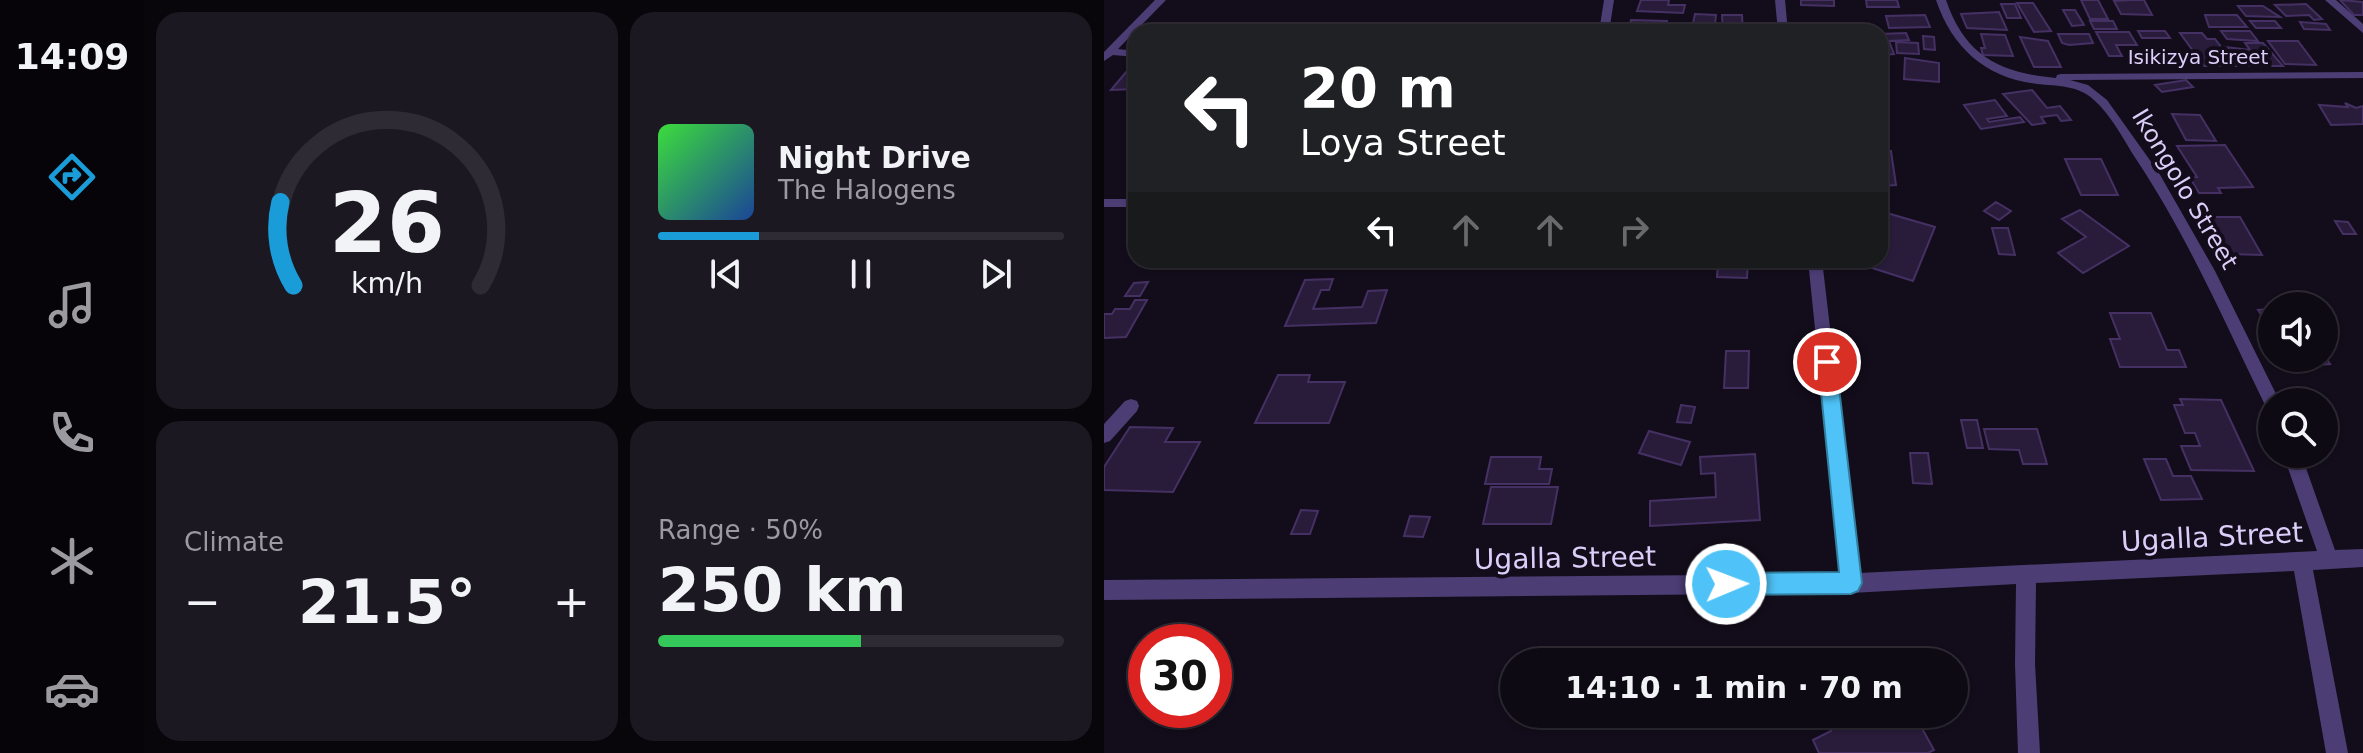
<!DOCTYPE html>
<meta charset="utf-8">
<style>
body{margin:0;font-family:"DejaVu Sans",sans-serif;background:#1c1822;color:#f1f3f6;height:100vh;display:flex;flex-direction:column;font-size:30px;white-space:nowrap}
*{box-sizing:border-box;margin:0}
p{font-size:26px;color:#9b9aa0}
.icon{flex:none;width:44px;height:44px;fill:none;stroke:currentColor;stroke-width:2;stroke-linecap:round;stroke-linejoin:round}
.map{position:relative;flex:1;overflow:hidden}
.sheet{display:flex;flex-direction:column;gap:12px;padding:12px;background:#08060b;width:960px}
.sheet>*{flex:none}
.top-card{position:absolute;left:24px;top:24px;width:760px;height:244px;border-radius:24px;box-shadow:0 2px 6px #0004,0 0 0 2px #2e2b34;background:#202124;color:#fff;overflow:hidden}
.tools{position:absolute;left:1154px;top:292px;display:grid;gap:16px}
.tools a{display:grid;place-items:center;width:80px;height:80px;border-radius:50%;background:#0e0a14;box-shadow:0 2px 6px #0004,0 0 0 2px #2e2b34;font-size:40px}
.speed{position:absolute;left:24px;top:624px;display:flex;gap:16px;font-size:40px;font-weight:700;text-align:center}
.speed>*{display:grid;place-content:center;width:104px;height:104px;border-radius:50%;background:#0e0a14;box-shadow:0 2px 6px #0004,0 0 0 2px #2e2b34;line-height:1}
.speed .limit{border:12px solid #d22;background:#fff;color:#111}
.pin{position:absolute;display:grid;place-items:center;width:68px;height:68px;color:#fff;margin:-34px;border:4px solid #fff;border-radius:50%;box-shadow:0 2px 8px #0007}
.me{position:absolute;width:88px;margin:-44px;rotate:89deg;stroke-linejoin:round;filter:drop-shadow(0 0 6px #0008)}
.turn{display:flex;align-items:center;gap:28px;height:168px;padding:0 40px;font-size:36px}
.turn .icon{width:104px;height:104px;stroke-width:2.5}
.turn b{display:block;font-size:56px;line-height:68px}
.lanes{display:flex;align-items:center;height:76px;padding:0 40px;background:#0003;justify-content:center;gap:40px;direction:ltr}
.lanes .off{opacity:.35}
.big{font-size:60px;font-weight:700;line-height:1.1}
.sheet .card{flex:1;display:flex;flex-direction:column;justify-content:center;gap:12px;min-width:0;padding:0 28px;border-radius:24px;background:#1c1822}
.sheet .dial{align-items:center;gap:0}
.dial svg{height:208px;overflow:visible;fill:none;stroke:#2e2b34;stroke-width:7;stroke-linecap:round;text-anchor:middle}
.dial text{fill:#f1f3f6;stroke:none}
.song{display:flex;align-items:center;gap:24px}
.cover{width:96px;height:96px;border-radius:12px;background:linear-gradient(135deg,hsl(120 70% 55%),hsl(220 70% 35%))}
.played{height:8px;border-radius:4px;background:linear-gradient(90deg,#1a9cd8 25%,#2e2b34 25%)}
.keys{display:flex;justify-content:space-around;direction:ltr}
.heat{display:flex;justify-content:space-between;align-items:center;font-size:44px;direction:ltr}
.charge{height:12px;border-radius:6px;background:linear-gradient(90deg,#34c759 50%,#2e2b34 0)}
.sheet .tiles{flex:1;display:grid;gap:12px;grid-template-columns:repeat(2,1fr)}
.trip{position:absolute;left:396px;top:648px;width:468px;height:80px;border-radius:40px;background:#0e0a14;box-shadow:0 2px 6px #0004,0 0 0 2px #2e2b34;font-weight:700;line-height:80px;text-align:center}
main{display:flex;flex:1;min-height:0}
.dock{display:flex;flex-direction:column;width:144px;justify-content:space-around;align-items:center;background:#060408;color:#9b9aa0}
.dock .icon{width:56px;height:56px}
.dock .current{color:#1a9cd8}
.dock b{font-size:36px;color:#f1f3f6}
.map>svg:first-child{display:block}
.building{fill:#281c3a;stroke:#453063;stroke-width:2}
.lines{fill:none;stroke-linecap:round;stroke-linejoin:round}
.street{fill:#4c3e75;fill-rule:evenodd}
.route{fill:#4fc3f7;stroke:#337fa1;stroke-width:2}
.labels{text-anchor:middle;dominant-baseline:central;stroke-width:8;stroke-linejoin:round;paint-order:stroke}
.far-street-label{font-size:20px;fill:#dccdf9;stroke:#130d1b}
.street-label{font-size:24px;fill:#dccdf9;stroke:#130d1b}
.near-street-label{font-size:28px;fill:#dccdf9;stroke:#130d1b}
</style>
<main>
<nav class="dock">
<b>14:09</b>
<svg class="icon current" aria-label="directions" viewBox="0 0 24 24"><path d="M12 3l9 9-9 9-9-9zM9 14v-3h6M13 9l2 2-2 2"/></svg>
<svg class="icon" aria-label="music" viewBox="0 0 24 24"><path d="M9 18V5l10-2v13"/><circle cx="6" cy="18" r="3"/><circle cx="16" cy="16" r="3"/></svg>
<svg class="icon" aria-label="phone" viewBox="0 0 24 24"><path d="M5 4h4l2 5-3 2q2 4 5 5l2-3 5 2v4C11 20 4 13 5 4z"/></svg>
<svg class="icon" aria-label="climate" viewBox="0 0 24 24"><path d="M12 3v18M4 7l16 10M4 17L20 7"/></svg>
<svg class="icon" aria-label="car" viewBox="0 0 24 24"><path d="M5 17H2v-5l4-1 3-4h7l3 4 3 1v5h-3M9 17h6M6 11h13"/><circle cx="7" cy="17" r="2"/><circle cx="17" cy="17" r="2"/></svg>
</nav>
<section class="sheet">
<div class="tiles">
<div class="card dial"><svg viewBox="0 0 100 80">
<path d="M14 69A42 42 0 1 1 86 69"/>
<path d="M14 69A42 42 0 0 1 9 37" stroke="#1a9cd8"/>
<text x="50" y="56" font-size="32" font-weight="700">26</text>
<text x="50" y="72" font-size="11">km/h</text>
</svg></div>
<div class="card">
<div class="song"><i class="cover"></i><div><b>Night Drive</b><p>The Halogens</p></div></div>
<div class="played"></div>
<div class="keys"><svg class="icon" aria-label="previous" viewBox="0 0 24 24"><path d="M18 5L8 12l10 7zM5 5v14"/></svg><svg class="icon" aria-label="pause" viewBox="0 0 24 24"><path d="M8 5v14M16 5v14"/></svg><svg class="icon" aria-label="next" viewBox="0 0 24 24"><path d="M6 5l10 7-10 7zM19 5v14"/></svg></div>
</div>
<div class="card"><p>Climate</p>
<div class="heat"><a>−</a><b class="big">21.5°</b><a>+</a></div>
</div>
<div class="card"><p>Range · 50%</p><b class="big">250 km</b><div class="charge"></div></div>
</div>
</section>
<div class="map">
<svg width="1259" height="753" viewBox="0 0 1259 753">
<rect width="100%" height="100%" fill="#130d1b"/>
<path class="building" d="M537,0H565L564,5H581L579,13L533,11Z
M697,0H730V6L697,5Z
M762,0H793L795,7H763Z
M977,0H994L1004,19H986Z
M1027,0H1040L1048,15L1017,14L1010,1Z
M1236,0L1259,2V15H1250Z
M913,3H929L947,31L930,32Z
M897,4H911L917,18H903Z
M1202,4L1218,19L1210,20L1205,15L1182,16L1171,5Z
M1134,6H1159L1176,17L1142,16Z
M959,10H971L980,25L968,26Z
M895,12L903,30L863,28L857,14Z
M591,14L612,15L611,24L589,23Z
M618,15H638L639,32H619Z
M821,15L826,27L785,28L782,16Z
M1101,15H1133L1143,27H1105Z
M527,20L563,21L561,32H524Z
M986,21H1009L1013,29H990Z
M1146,21H1171L1177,28H1152Z
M1196,22L1222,24L1226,30L1200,29Z
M584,25H618V32H576V26Z
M1034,31H1061L1066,38H1038Z
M1117,31H1146L1154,41L1123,39Z
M992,32H1025L1033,45H1012L1018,56H1005Z
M802,33L805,40L785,41L790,54L776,55V34Z
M1076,33H1098L1103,39H1111L1132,66H1100Z
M877,34L901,35L909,56L879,55L877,48H881Z
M954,34H985L989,43L965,45L958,43Z
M819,36L830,37L831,50L820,49Z
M916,37L944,41L957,67H930Z
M1164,41H1194L1212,65L1181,64Z
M792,42L814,43L815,54L793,53Z
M1141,43H1159L1179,66H1138L1122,47L1146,50Z
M801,58L835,63V82L800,79Z
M32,70V89L7,90L23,71Z
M1082,80L1089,87L1058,92L1051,85Z
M928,90L943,108L956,106L967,120L957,121L953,115L937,117L941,123L928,125L899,94Z
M891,100L903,116L883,119L885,122L916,117L920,122L877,129L860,105Z
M1241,103L1252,108L1259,106V124L1227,125L1215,105L1244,107Z
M1068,114L1096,115L1112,141L1082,140Z
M1121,145L1149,187L1114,188L1117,193H1095L1086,178L1093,177L1073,146Z
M776,151H787L792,185L776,186Z
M961,159H997L1014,195H977Z
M892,202L907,211L895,220L880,211Z
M976,210L1025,246L979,273L954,253L982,237L958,219Z
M776,211L831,227L809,281L743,260H776Z
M1094,217H1136L1158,255L1125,254L1112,232H1102Z
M1231,221L1244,222L1252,234H1239Z
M888,228H904L911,255L895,254Z
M343,260H404L403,266L340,268Z
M459,260H490L489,266H458Z
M644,260L643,278L613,277L614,262L606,261Z
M229,279L225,290H217L209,309L258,307L264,291L283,290L272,323L181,326L201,280Z
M44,282L36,296H21L30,283Z
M31,300H43L22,337L0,338V314H8L11,309H26Z
M1168,309V342L1158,325H1164L1154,310Z
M1006,313H1047L1063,350H1075L1082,367H1016L1006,339H1016Z
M622,351H645L644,388H620Z
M1220,355L1226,364L1191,366L1185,358Z
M174,375H206L204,382H241L225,423H151Z
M1076,399L1117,400L1150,471L1087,470L1077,446H1096L1091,433H1081L1070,405H1079Z
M577,405L591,407L587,423L573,422Z
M857,420H873L879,448H863Z
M26,427L69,428L61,442H96L69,492L0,490V467Z
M880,429H933L943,464H919L915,450L885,449Z
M545,431L586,442L577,465L535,453Z
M806,453H824L828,484L809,483Z
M651,454L656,520L546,526V501L612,497L611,473L597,474L596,457Z
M387,457H437L435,469H448L445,484H381Z
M1040,459H1062L1069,476H1087L1098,499L1057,500Z
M387,487H454L447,524H379Z
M197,510L214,511L206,534H187Z
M306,516L326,517L319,537L300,536Z
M725,714H810L830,750L824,753H715L709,740L727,731L721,716Z"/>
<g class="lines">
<path class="street" d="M51,0H62L14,49L32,51V57L9,55L0,61V52Z
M500,0H510L505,32H495Z
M671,0H681L684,32H674Z
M832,0H842C861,56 896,73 952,78L953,75L957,74L1259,72V78L966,80L984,85L1003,100L1055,173L1111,271L1176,402H1168V409L1162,407C1121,323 1084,237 1032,159C1019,139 1008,116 990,100C974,85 953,86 933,84C882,78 848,48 832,0Z
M1221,0H1232L1259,24V33Z
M0,199H32V207H0Z
M704,260H718L755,573L1213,551L1179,454H1197L1231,550L1259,549V567L1209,570L1244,753H1222L1190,571L932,583L931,664L936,753H914L911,664L912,584L747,593L0,600V580L736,574Z
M27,399L33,401L35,406L33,411L6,441L0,443V424L21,401Z"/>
</g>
<path class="route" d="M723,355L732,362L758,583L754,591L747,594L622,595L614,592L611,584L614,577L622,573L735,572L714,362Z"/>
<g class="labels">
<g class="far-street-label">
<text x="1094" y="57">Isikizya Street</text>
</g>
<g class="street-label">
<text transform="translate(1081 189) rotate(59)">Ikongolo Street</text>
</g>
<g class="near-street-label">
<text transform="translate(1108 537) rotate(-3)">Ugalla Street</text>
<text transform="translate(461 558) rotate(-1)">Ugalla Street</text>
</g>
</g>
</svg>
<div class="tools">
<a><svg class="icon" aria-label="sound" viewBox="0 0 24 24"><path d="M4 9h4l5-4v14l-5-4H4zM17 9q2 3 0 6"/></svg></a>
<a><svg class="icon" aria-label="search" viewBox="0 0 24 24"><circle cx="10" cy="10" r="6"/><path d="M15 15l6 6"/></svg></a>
</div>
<div class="speed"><div class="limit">30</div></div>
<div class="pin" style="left:723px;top:362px;background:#d93025"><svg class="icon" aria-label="arrive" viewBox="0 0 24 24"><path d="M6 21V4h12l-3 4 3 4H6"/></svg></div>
<svg class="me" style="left:622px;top:584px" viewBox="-20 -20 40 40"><circle r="17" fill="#4fc3f7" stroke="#fff" stroke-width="3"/><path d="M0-11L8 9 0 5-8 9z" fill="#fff"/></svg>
<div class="trip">14:10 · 1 min · 70 m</div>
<div class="top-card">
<div class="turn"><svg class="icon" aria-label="left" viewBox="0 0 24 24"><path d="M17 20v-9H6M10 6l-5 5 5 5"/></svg><div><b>20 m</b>Loya Street</div></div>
<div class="lanes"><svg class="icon" aria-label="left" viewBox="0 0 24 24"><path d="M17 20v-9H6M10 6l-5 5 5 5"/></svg><svg class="icon off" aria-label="ahead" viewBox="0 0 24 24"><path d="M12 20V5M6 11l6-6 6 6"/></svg><svg class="icon off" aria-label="ahead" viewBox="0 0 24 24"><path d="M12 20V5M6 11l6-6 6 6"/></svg><svg class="icon off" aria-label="right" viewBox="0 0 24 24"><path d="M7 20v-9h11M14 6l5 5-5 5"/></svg></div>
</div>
</div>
</main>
